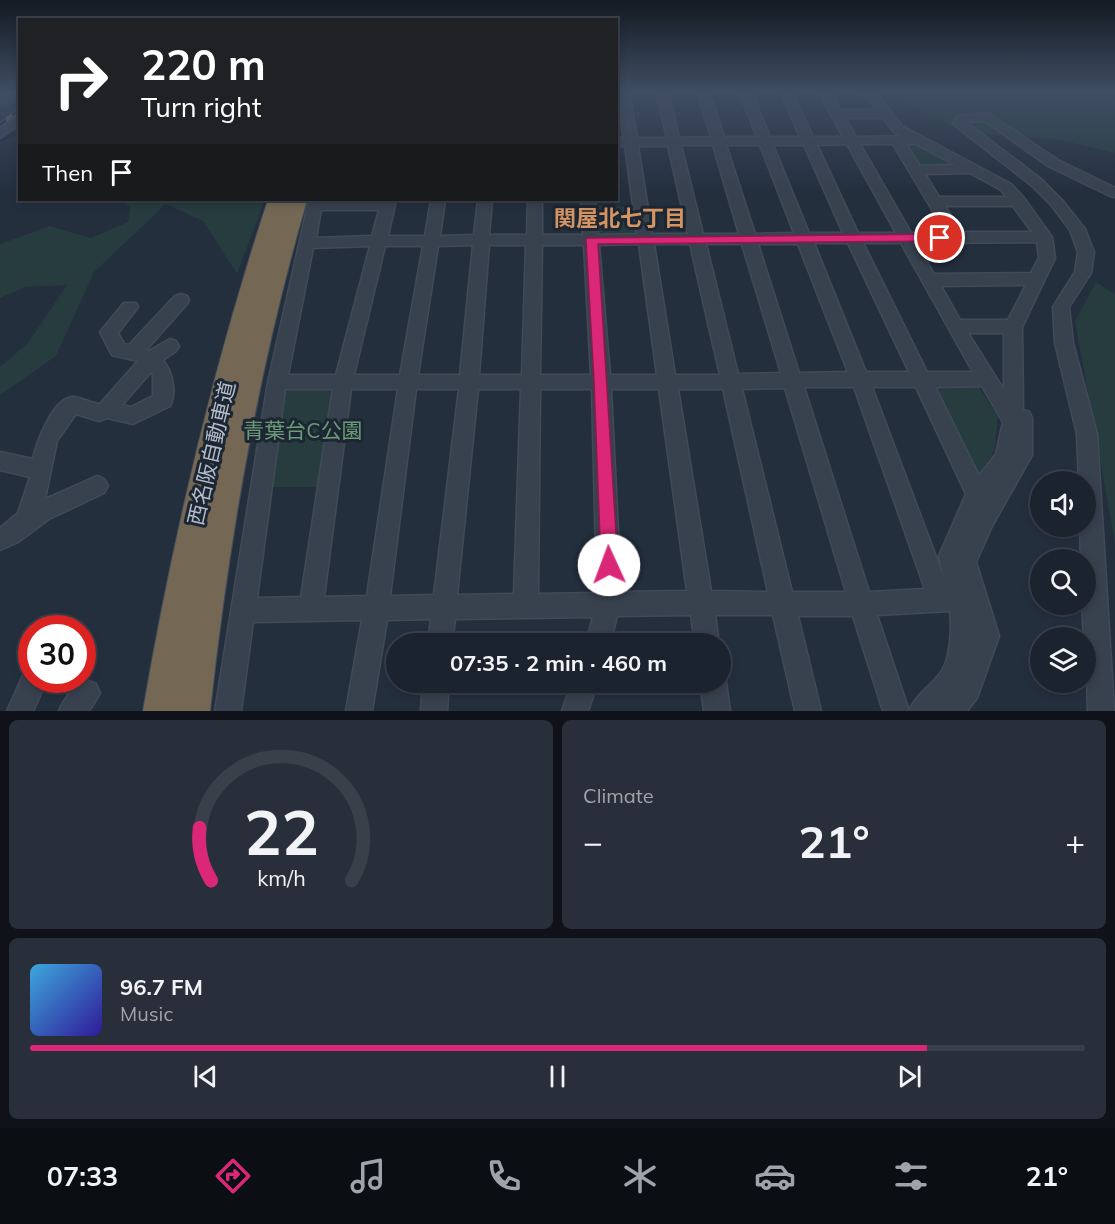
<!DOCTYPE html>
<meta charset="utf-8">
<style>
body{margin:0;font-family:Mulish,"Noto Sans JP",sans-serif;background:#282f3a;color:#f1f3f6;height:100vh;display:flex;flex-direction:column;font-size:22px;white-space:nowrap}
*{box-sizing:border-box;margin:0}
p{font-size:20px;color:#a0a4aa}
.icon{flex:none;width:33px;height:33px;fill:none;stroke:currentColor;stroke-width:2;stroke-linecap:round;stroke-linejoin:round}
.map{position:relative;height:711px;overflow:hidden}
.sheet{display:flex;flex-direction:column;gap:9px;padding:9px;background:#0f1319;flex:1}
.sheet>*{flex:none}
.guide{position:absolute;left:18px;top:18px;width:600px;height:183px;border-radius:0px;box-shadow:0 3px 9px #0003,0 0 0 2px #39404a;background:#202124;color:#fff;overflow:hidden}
.fabs{position:absolute;left:1030px;top:471px;display:grid;gap:12px}
.fabs a{display:grid;place-items:center;width:66px;height:66px;border-radius:50%;background:#1b232e;box-shadow:0 3px 9px #0003,0 0 0 2px #39404a;font-size:30px}
.speed{position:absolute;left:18px;top:615px;display:flex;gap:12px;font-size:30px;font-weight:700;text-align:center}
.speed>*{display:grid;place-content:center;width:78px;height:78px;border-radius:50%;background:#1b232e;box-shadow:0 3px 9px #0003,0 0 0 2px #39404a;line-height:1}
.speed .limit{border:9px solid #d22;background:#fff;color:#111}
.pin{position:absolute;display:grid;place-items:center;width:51px;height:51px;color:#fff;margin:-26px;border:3px solid #fff;border-radius:50%;box-shadow:0 2px 6px #0007}
.me{position:absolute;width:66px;margin:-33px;rotate:358deg;stroke-linejoin:round;filter:drop-shadow(0 0 4px #0008)}
.turn{display:flex;align-items:center;gap:21px;height:126px;padding:0 24px;font-size:27px}
.turn .icon{width:78px;height:78px;stroke-width:2.5}
.turn b{display:block;font-size:42px;line-height:51px}
.then{display:flex;align-items:center;height:57px;padding:0 24px;background:#0003;gap:12px;font-size:22px}
.big{font-size:45px;font-weight:700;line-height:1.1}
.sheet .tile{flex:1;display:flex;flex-direction:column;justify-content:center;gap:9px;min-width:0;padding:0 21px;border-radius:9px;background:#282f3a}
.sheet .dial{align-items:center;gap:0}
.dial svg{height:156px;overflow:visible;fill:none;stroke:#39404a;stroke-width:7;stroke-linecap:round;text-anchor:middle}
.dial text{fill:#f1f3f6;stroke:none}
.song{display:flex;align-items:center;gap:18px}
.cover{width:72px;height:72px;border-radius:9px;background:linear-gradient(135deg,hsl(200 70% 55%),hsl(250 70% 35%))}
.played{height:6px;border-radius:3px;background:linear-gradient(90deg,#db2777 85%,#39404a 85%)}
.keys{display:flex;justify-content:space-around;direction:ltr}
.heat{display:flex;justify-content:space-between;align-items:center;font-size:33px;direction:ltr}
.sheet .tiles{flex:1;display:grid;gap:9px;grid-template-columns:1fr 1fr}
.tile:last-child{grid-column:span 2}
.trip{position:absolute;left:386px;top:633px;width:345px;height:60px;border-radius:30px;background:#1b232e;box-shadow:0 3px 9px #0003,0 0 0 2px #39404a;font-weight:700;line-height:60px;text-align:center}
.tab-bar{display:flex;height:96px;justify-content:space-around;align-items:center;background:#0b0e12;color:#a0a4aa}
.tab-bar .icon{width:42px;height:42px}
.tab-bar .on{color:#db2777}
.tab-bar b{font-size:27px;color:#f1f3f6}
.map>svg:first-child{display:block}
.green{fill:#263c3f}
.lines{fill:none;stroke-linecap:round;stroke-linejoin:round}
.river{fill:#17263c;fill-rule:evenodd}
.minor-casing{stroke:#414a57;stroke-width:3}
.highway-casing{stroke:#434c59;stroke-width:2}
.minor{fill:#38414e;fill-rule:evenodd}
.highway{fill:#746855;fill-rule:evenodd}
.rail-casing{stroke:#5a6575;stroke-width:4.5}
.rail{stroke:#1d2633;stroke-width:3;stroke-dasharray:8;stroke-linecap:butt}
.route{fill:#db2777;stroke:#8e194d;stroke-width:1.5}
.labels{text-anchor:middle;dominant-baseline:central;stroke-width:6;stroke-linejoin:round;paint-order:stroke}
.park-label{font-size:21px;fill:#6b9a76;stroke:#1d2633}
.street-label{font-size:21px;fill:#b4bcc9;stroke:#1d2633}
.neighbourhood-label{font-size:22px;font-weight:bold;fill:#d59563;stroke:#1d2633}
</style>
<div class="map">
<svg width="1115" height="711" viewBox="0 0 1115 711">
<rect width="100%" height="100%" fill="#242f3e"/>
<path class="green" d="M891,91H1115V153L1061,140L976,134L927,115Z
M904,142H916L963,166L919,167Z
M118,200H265L237,274L203,221L166,204L94,272L56,356L0,395V367L28,343L67,285L25,287L0,298V244L50,226L91,238L128,222L131,207Z
M594,206L637,207L641,230L631,236L596,232Z
M1096,282L1115,294V543L1075,321Z
M927,381L977,384L998,417L994,452L980,473L967,468Z
M283,385L336,387L321,487H268Z"/>
<g class="lines">
<path class="river" d="M20,125V134L0,142V132Z"/>
<g class="minor-casing">
<path id="minor" d="M617,91H629L637,138H667L656,91H668L679,138L711,137L697,91H709L724,137H757L739,91H751L770,137H800L780,91H792L813,137H843L818,91H830L841,110H877L869,100L855,91H870L877,94L902,126L1011,184L1024,198L1052,237L1055,258L1022,327L1023,410L1029,412L1032,418V455L992,526L976,562L999,636L977,698L967,711H883L853,616H798L821,711H795L773,615H715L719,644H695L691,615L617,616L610,644H586L593,617L455,619L452,644H428L431,619L387,620L372,711H346L362,620L253,622L241,711H215L268,382L309,200H396L388,236H425L431,200H445L440,236L474,235L478,200H492L489,235H527L528,200H542V235H583L581,200H595L598,235L637,234L625,146H616V138H624ZM845,118H883L894,132L902,136L856,137ZM847,144L896,233H858L817,145ZM860,144H893L946,233H911ZM906,144H916L955,165L920,166ZM681,145H713L739,234H703ZM726,145H760L794,233L755,234ZM773,145H804L843,233H809ZM638,146H668L688,234H652ZM970,173L1001,190L1006,197H939L925,174ZM945,206H1013L1032,232H961ZM321,210H379L372,236L316,238ZM1037,242L1039,258L1031,273L934,274L916,243ZM814,243H848L909,372H866ZM863,243H901L973,372H927ZM639,244L657,375H610L599,245ZM654,244H690L720,375H675ZM706,244H742L781,373L738,374ZM758,244H798L848,372L799,373ZM473,245L460,375H418L438,246ZM489,245H526L522,375H479ZM542,245H584L591,375H540ZM370,246L336,375H288L313,248ZM385,246H423L400,375H354ZM1026,285L1008,320H960L941,286ZM968,333H1004V390ZM982,386L1003,422L996,454L979,476L935,387ZM804,387H854L925,589L869,592ZM872,387H916L966,494L939,556L944,578ZM785,388L846,592H792L742,389ZM285,389H333L301,597L257,598ZM351,389H398L367,596L324,597ZM416,389H459L434,595L390,596ZM478,389H521L514,594L457,595ZM540,389H592L597,593L538,594ZM611,389H659L687,591L621,592ZM678,389H723L768,592L711,591ZM950,611C952,629 951,661 939,675C929,687 915,696 909,711L877,615Z
M20,93V100L0,104V96Z
M20,113V124L0,138V127Z
M988,113L1058,160L1115,188V197L1110,196L1048,166L985,121L966,122L1041,179L1062,200L1085,229L1094,252L1091,273L1069,307L1073,343L1097,434L1114,711H1088L1086,638H1084L1082,604H1086V560H1081L1080,526H1086V482H1079L1077,434L1055,343L1053,307L1075,272L1078,252L1070,230L1052,206L1031,185L953,124L957,116Z
M181,294L187,296L189,300L187,304L146,350L149,351L170,339L176,341L179,346L176,351L163,360C172,372 177,392 170,406L133,424L107,418L99,421L76,414L57,441L45,499L97,476L104,479L108,486L104,493L49,519L18,542L0,550V528L18,513L30,477L0,470V452L33,459C36,444 53,397 73,397C82,397 91,404 100,404L138,361L112,355L100,332L124,303H136L138,307L118,333L124,344L129,345L175,296ZM151,372L153,375V396L131,407L122,405Z
M32,668V680H47L33,711H7L25,671Z
M720,672L726,682L730,711H704L700,682H720Z
M87,680L96,684L100,693L89,711H59C64,698 74,686 87,680Z
M423,682H449L447,711H421Z
M572,682H598L588,711H562Z"/>
</g>
<g class="highway-casing">
<path id="highway" d="M268,200H307C258,368 229,537 210,711H143C173,537 213,367 268,200Z"/>
</g>
<use href="#minor" class="minor"/>
<use href="#highway" class="highway"/>
<g class="rail-casing">
<path id="rail" d="M0,125L20,109"/>
</g>
<use href="#rail" class="rail"/>
</g>
<linearGradient id="sky" x2="0" y2="1"><stop stop-color="#141a22"/><stop offset="0.48" stop-color="#3f4d63"/><stop offset="1" stop-color="#3f4d63" stop-opacity="0"/></linearGradient>
<rect width="1115" height="191" fill="url(#sky)"/>
<path class="route" d="M940,234L945,238L944,241L598,244L618,565L616,571L609,573L603,571L601,565L594,381L586,240L587,238Z"/>
<g class="labels">
<g class="park-label">
<text x="303" y="430">青葉台C公園</text>
</g>
<g class="street-label">
<text transform="translate(211 453) rotate(-77)">西名阪自動車道</text>
</g>
<g class="neighbourhood-label">
<text x="620" y="218">関屋北七丁目</text>
</g>
</g>
</svg>
<div class="fabs">
<a><svg class="icon" aria-label="sound" viewBox="0 0 24 24"><path d="M4 9h4l5-4v14l-5-4H4zM17 9q2 3 0 6"/></svg></a>
<a><svg class="icon" aria-label="search" viewBox="0 0 24 24"><circle cx="10" cy="10" r="6"/><path d="M15 15l6 6"/></svg></a>
<a><svg class="icon" aria-label="layers" viewBox="0 0 24 24"><path d="M12 4l9 5-9 5-9-5zM3 14l9 5 9-5"/></svg></a>
</div>
<div class="speed"><div class="limit">30</div></div>
<div class="pin" style="left:940px;top:238px;background:#d93025"><svg class="icon" aria-label="arrive" viewBox="0 0 24 24"><path d="M6 21V4h12l-3 4 3 4H6"/></svg></div>
<svg class="me" style="left:609px;top:565px" viewBox="-20 -20 40 40"><circle r="19" fill="#fff"/><path d="M0-13L10 11 0 6-10 11z" fill="#db2777"/></svg>
<div class="trip">07:35 · 2 min · 460 m</div>
<div class="guide">
<div class="turn"><svg class="icon" aria-label="right" viewBox="0 0 24 24"><path d="M7 20v-9h11M14 6l5 5-5 5"/></svg><div><b>220 m</b>Turn right</div></div>
<div class="then">Then<svg class="icon" aria-label="arrive" viewBox="0 0 24 24"><path d="M6 21V4h12l-3 4 3 4H6"/></svg></div>
</div>
</div>
<section class="sheet">
<div class="tiles">
<div class="tile dial"><svg viewBox="0 0 100 80">
<path d="M14 69A42 42 0 1 1 86 69"/>
<path d="M14 69A42 42 0 0 1 8 42" stroke="#db2777"/>
<text x="50" y="56" font-size="32" font-weight="700">22</text>
<text x="50" y="72" font-size="11">km/h</text>
</svg></div>
<div class="tile"><p>Climate</p>
<div class="heat"><a>−</a><b class="big">21°</b><a>+</a></div>
</div>
<div class="tile">
<div class="song"><i class="cover"></i><div><b>96.7 FM</b><p>Music</p></div></div>
<div class="played"></div>
<div class="keys"><svg class="icon" aria-label="previous" viewBox="0 0 24 24"><path d="M18 5L8 12l10 7zM5 5v14"/></svg><svg class="icon" aria-label="pause" viewBox="0 0 24 24"><path d="M8 5v14M16 5v14"/></svg><svg class="icon" aria-label="next" viewBox="0 0 24 24"><path d="M6 5l10 7-10 7zM19 5v14"/></svg></div>
</div>
</div>
</section>
<nav class="tab-bar">
<b>07:33</b>
<svg class="icon on" aria-label="directions" viewBox="0 0 24 24"><path d="M12 3l9 9-9 9-9-9zM9 14v-3h6M13 9l2 2-2 2"/></svg>
<svg class="icon" aria-label="music" viewBox="0 0 24 24"><path d="M9 18V5l10-2v13"/><circle cx="6" cy="18" r="3"/><circle cx="16" cy="16" r="3"/></svg>
<svg class="icon" aria-label="phone" viewBox="0 0 24 24"><path d="M5 4h4l2 5-3 2q2 4 5 5l2-3 5 2v4C11 20 4 13 5 4z"/></svg>
<svg class="icon" aria-label="climate" viewBox="0 0 24 24"><path d="M12 3v18M4 7l16 10M4 17L20 7"/></svg>
<svg class="icon" aria-label="car" viewBox="0 0 24 24"><path d="M5 17H2v-5l4-1 3-4h7l3 4 3 1v5h-3M9 17h6M6 11h13"/><circle cx="7" cy="17" r="2"/><circle cx="17" cy="17" r="2"/></svg>
<svg class="icon" aria-label="filters" viewBox="0 0 24 24"><path d="M4 7h16M4 17h16"/><circle cx="9" cy="7" r="2"/><circle cx="15" cy="17" r="2"/></svg>
<b>21°</b>
</nav>
